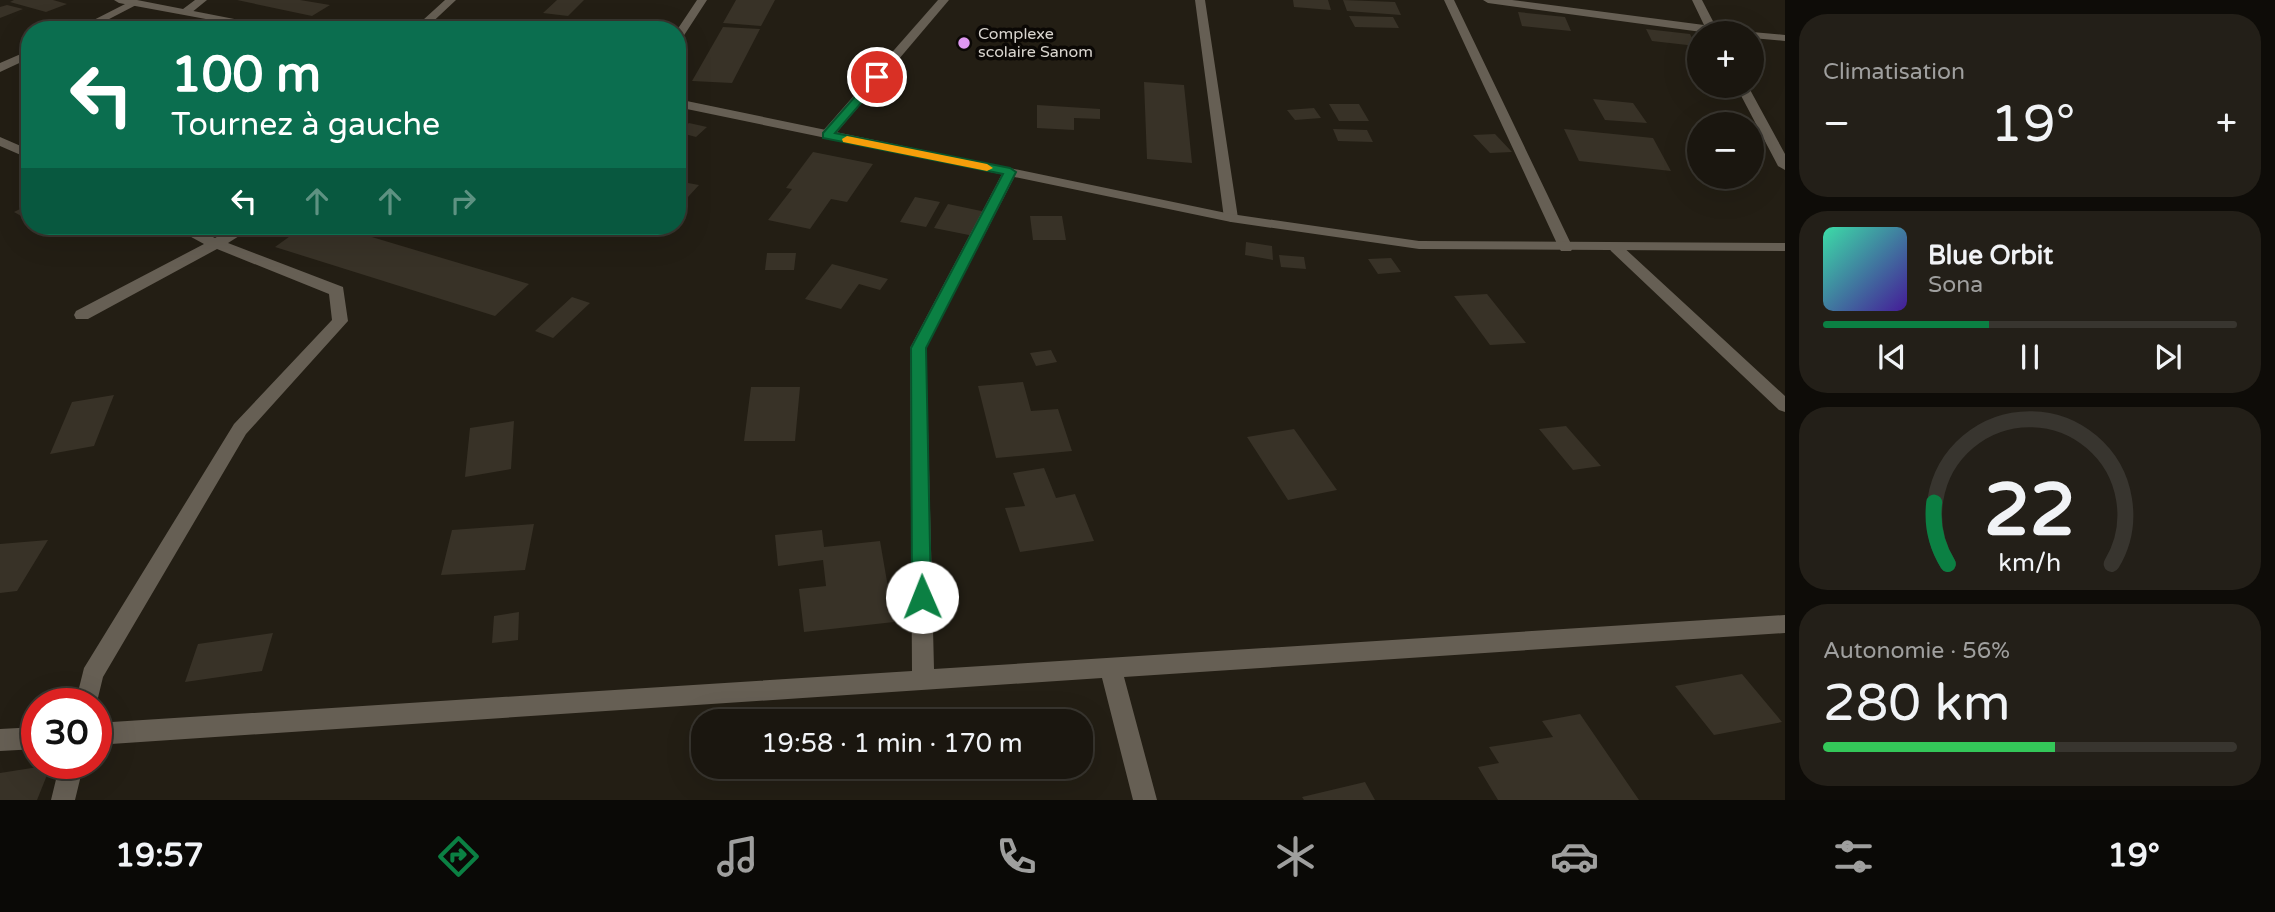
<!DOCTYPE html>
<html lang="fr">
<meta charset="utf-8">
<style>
body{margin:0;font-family:"Varela Round",sans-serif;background:#231f18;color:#f1f3f6;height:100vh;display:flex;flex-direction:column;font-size:26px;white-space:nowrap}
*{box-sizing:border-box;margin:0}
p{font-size:23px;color:#9f9f9e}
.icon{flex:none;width:38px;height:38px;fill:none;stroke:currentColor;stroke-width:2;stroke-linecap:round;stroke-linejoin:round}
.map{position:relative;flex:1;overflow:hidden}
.sheet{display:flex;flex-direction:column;gap:14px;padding:14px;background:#0e0c08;width:490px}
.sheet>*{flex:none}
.banner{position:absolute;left:21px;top:21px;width:665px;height:214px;border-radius:28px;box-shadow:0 7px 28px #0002,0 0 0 2px #38352f;background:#0b6e4f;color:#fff;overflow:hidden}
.controls{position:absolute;left:1687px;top:21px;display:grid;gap:14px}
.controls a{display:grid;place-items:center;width:77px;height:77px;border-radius:50%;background:#1a160f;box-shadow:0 7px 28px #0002,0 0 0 2px #38352f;font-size:35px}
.speed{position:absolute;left:21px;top:688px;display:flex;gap:14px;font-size:35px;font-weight:700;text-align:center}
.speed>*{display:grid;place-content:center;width:91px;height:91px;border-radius:50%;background:#1a160f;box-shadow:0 7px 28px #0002,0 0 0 2px #38352f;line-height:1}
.speed .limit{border:10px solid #d22;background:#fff;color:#111}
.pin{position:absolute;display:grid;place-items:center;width:60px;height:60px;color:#fff;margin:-30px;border:4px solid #fff;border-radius:50%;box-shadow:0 2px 7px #0007}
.me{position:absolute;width:77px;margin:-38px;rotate:359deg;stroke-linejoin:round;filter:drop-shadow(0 0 5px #0008)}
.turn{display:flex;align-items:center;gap:24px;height:147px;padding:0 35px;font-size:32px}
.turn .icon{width:91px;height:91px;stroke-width:2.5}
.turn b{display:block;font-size:49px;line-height:60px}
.lanes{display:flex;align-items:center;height:66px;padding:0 35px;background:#0003;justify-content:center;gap:35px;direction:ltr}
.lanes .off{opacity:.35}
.big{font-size:52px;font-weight:600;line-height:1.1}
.sheet .widget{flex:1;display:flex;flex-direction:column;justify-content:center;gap:10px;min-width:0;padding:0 24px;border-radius:28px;background:#231f18}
.sheet .dial{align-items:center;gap:0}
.dial svg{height:182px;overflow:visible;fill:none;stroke:#38352f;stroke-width:7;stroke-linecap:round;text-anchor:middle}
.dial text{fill:#f1f3f6;stroke:none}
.song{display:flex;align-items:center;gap:21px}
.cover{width:84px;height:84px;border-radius:10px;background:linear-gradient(135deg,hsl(160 70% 55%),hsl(260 70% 35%))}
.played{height:7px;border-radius:4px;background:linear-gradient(90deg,#0b8043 40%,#38352f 40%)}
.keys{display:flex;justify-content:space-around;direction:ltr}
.heat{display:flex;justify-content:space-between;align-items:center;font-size:38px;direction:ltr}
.charge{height:10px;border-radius:5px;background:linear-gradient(90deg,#34c759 56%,#38352f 0)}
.trip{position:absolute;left:691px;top:709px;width:402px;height:70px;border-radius:28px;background:#1a160f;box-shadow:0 7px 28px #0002,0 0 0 2px #38352f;font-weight:600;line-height:70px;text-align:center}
.menu{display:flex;height:112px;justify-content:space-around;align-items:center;background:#0a0906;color:#9f9f9e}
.menu .icon{width:49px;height:49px}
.menu .selected{color:#0b8043}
.menu b{font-size:32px;color:#f1f3f6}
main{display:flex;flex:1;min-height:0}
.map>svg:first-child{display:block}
.building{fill:#383227}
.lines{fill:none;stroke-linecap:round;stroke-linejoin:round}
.service{fill:#665f54;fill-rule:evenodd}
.minor{fill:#665f54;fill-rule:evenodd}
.tertiary{fill:#665f54;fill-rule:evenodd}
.route{fill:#0b8043;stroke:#07532c;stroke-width:2}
.slow{fill:#f59e0b}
.poi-dot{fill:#df98f1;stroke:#0b0805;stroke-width:2.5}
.labels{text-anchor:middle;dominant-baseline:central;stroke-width:7;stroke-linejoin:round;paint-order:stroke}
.far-poi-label{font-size:16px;fill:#d8d4ce;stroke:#0b0805;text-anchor:start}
</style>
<main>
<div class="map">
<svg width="1785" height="800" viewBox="0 0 1785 800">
<rect width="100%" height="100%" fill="#231e14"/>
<path class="building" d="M14,0H53L67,4L46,12L10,2Z
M237,0H300L330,5L312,16Z
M557,0H584L568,16L543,13Z
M736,0H775L761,26L723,23Z
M1293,0H1328L1331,10L1294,7Z
M1343,0L1395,2L1401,15L1347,11Z
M7,5L23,9L0,18V7Z
M1518,12L1565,17L1571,31L1522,26Z
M1349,16L1393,17L1399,28L1355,27Z
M723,27L760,29L732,83L692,81Z
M1646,29L1690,34L1696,46L1652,41Z
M1144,82L1184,85L1192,163L1147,159Z
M1593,99L1633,103L1647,123L1605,120Z
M1329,104H1359L1369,121H1339Z
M1037,105L1100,109V119L1074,118V130L1037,128Z
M1314,108L1321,118L1295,120L1287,110Z
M689,123L707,127L696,137L677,132Z
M1333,129L1367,130L1373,142L1338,141Z
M1564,129L1653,138L1671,171L1579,161Z
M1495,134L1512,152L1490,153L1473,135Z
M813,152L873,164L847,202L831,199L810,229L768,220L792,189L786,188Z
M677,181L699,185L677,209Z
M915,197L940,202L926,227L900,222Z
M30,204V221L14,212Z
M948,204L986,212L974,236L934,228Z
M1030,216H1062L1066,240H1033Z
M304,226H335L529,284L495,316L275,247Z
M1246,242L1272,246L1273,260L1245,255Z
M767,253H796L794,270H765Z
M1279,255L1304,257L1306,269L1281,267Z
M1391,258L1401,272L1378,274L1368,259Z
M832,264L888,279L880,290L859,284L841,309L805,299Z
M1487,294L1526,343L1490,345L1454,296Z
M572,297L590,303L553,338L535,331Z
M1051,350L1057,362L1036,366L1030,353Z
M1023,382L1031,411L1058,409L1072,451L996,458L978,386Z
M751,387H800L795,441H744Z
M114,395L94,446L50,454L72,402Z
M514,421L511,469L465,477L470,428Z
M1566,426L1601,466L1573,470L1539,429Z
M1294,429L1337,490L1288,500L1247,437Z
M1044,468L1056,498L1075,494L1094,541L1020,552L1005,508L1025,506L1013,473Z
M534,524L525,570L441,575L452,530Z
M822,530L824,547L880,541L894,622L804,632L799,589L826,586L823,560L778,566L775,535Z
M48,540L17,591L0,593V544Z
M519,612L518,640L492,643L494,616Z
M273,633L262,671L185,682L198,644Z
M1742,674L1782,722L1714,735L1675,686Z
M1580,714L1639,800H1498L1478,767L1499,763L1489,747L1553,737L1542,721Z
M51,765L37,800H0V773Z
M1365,782L1375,800H1304L1302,797Z"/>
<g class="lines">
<path class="service" d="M938,0H949L832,138H822V132Z"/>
<path class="minor" d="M195,0H207L191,13H183V9Z
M445,0H456L424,30H412Z
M697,0H707L681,40L677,41V30Z
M1195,0H1205L1238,218L1231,222L1224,218Z
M1444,0H1454L1573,248L1571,251H1561L1559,248Z
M1483,0H1512L1704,25L1692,0H1702L1716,27L1743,33H1709L1488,3Z
M131,1L140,3L88,30H74Z
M1752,32L1785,35V41L1752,38V33H1748Z
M30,50V58L0,72V63Z
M1736,86H1748L1785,154V170L1778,166Z
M0,137L30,150V159L0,146Z
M1010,168L1017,172L926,348L934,669L1785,615V633L1124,677L1157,800H1133L1102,678L96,745V723L912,671L910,348L1003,172Z
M171,226H189L215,238L237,226H255L228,243L343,287L348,321L246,434L103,677L96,706V704H75L84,668L234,424L332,320L329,294L217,249L88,319H76L74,315L76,311L204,244Z
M1616,243L1621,245L1785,396V412L1779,410L1611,251L1609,248L1611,245Z
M37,727V749L0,751V729Z
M60,763H84L75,800H51Z"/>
<path class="tertiary" d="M114,0H137L290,30H265L119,3Z
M677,99L1231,214L1419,241L1785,243V251L1419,249L1231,222L677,107Z"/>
</g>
<path class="route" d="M877,74L881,75V80L835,133L1010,168L1016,172L926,348L931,597L929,603L922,605L915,603L912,597L911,348L1003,174L823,138V133L874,75Z"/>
<path class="slow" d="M847,136L987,164L993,168L987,171L843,142L842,139Z"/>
<circle class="poi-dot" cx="964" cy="43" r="7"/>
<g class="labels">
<g class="far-poi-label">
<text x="978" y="34">Complexe<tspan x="978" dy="18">scolaire Sanom</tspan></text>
</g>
</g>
</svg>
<div class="controls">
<a>+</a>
<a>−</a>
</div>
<div class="speed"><div class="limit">30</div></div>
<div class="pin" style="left:877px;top:77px;background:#d93025"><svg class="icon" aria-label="arrive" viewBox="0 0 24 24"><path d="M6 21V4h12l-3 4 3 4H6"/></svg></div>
<svg class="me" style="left:922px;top:597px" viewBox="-20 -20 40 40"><circle r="19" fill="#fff"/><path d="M0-13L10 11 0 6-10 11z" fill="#0b8043"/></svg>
<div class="trip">19:58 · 1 min · 170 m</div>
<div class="banner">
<div class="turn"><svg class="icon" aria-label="left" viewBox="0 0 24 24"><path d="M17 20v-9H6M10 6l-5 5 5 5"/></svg><div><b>100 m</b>Tournez à gauche</div></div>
<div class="lanes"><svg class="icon" aria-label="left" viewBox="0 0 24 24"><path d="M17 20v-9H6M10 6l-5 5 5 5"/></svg><svg class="icon off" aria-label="ahead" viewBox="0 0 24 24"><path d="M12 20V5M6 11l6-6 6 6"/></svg><svg class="icon off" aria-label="ahead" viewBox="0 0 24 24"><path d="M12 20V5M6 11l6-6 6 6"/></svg><svg class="icon off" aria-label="right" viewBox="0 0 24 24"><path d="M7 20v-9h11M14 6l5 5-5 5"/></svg></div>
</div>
</div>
<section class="sheet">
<div class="widget"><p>Climatisation</p>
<div class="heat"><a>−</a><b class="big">19°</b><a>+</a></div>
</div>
<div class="widget">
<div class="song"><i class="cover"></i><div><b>Blue Orbit</b><p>Sona</p></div></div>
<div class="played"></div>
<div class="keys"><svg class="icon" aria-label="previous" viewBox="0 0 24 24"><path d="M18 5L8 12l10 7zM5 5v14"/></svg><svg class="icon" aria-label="pause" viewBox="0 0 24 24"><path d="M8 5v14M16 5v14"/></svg><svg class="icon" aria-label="next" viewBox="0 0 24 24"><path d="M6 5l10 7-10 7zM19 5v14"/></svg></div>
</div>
<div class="widget dial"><svg viewBox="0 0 100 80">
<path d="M14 69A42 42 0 1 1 86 69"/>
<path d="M14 69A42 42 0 0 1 8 42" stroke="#0b8043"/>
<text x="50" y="56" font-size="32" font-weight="700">22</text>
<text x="50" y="72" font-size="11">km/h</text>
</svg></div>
<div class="widget"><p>Autonomie · 56%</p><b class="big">280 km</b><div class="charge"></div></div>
</section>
</main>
<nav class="menu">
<b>19:57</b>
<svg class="icon selected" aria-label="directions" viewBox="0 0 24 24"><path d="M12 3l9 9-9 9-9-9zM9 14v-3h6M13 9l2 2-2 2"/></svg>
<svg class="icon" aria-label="music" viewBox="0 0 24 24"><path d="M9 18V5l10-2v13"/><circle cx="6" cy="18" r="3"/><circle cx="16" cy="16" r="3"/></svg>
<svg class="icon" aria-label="phone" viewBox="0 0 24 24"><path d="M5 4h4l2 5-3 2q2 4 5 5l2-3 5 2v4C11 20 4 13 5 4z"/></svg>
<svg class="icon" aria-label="climate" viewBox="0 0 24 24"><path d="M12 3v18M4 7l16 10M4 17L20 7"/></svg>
<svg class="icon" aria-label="car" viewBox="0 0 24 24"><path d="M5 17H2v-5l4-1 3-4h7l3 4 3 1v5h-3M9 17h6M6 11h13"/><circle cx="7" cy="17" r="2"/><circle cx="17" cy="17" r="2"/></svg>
<svg class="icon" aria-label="filters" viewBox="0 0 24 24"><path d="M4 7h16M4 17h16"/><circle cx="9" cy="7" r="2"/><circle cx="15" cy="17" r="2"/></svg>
<b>19°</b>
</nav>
